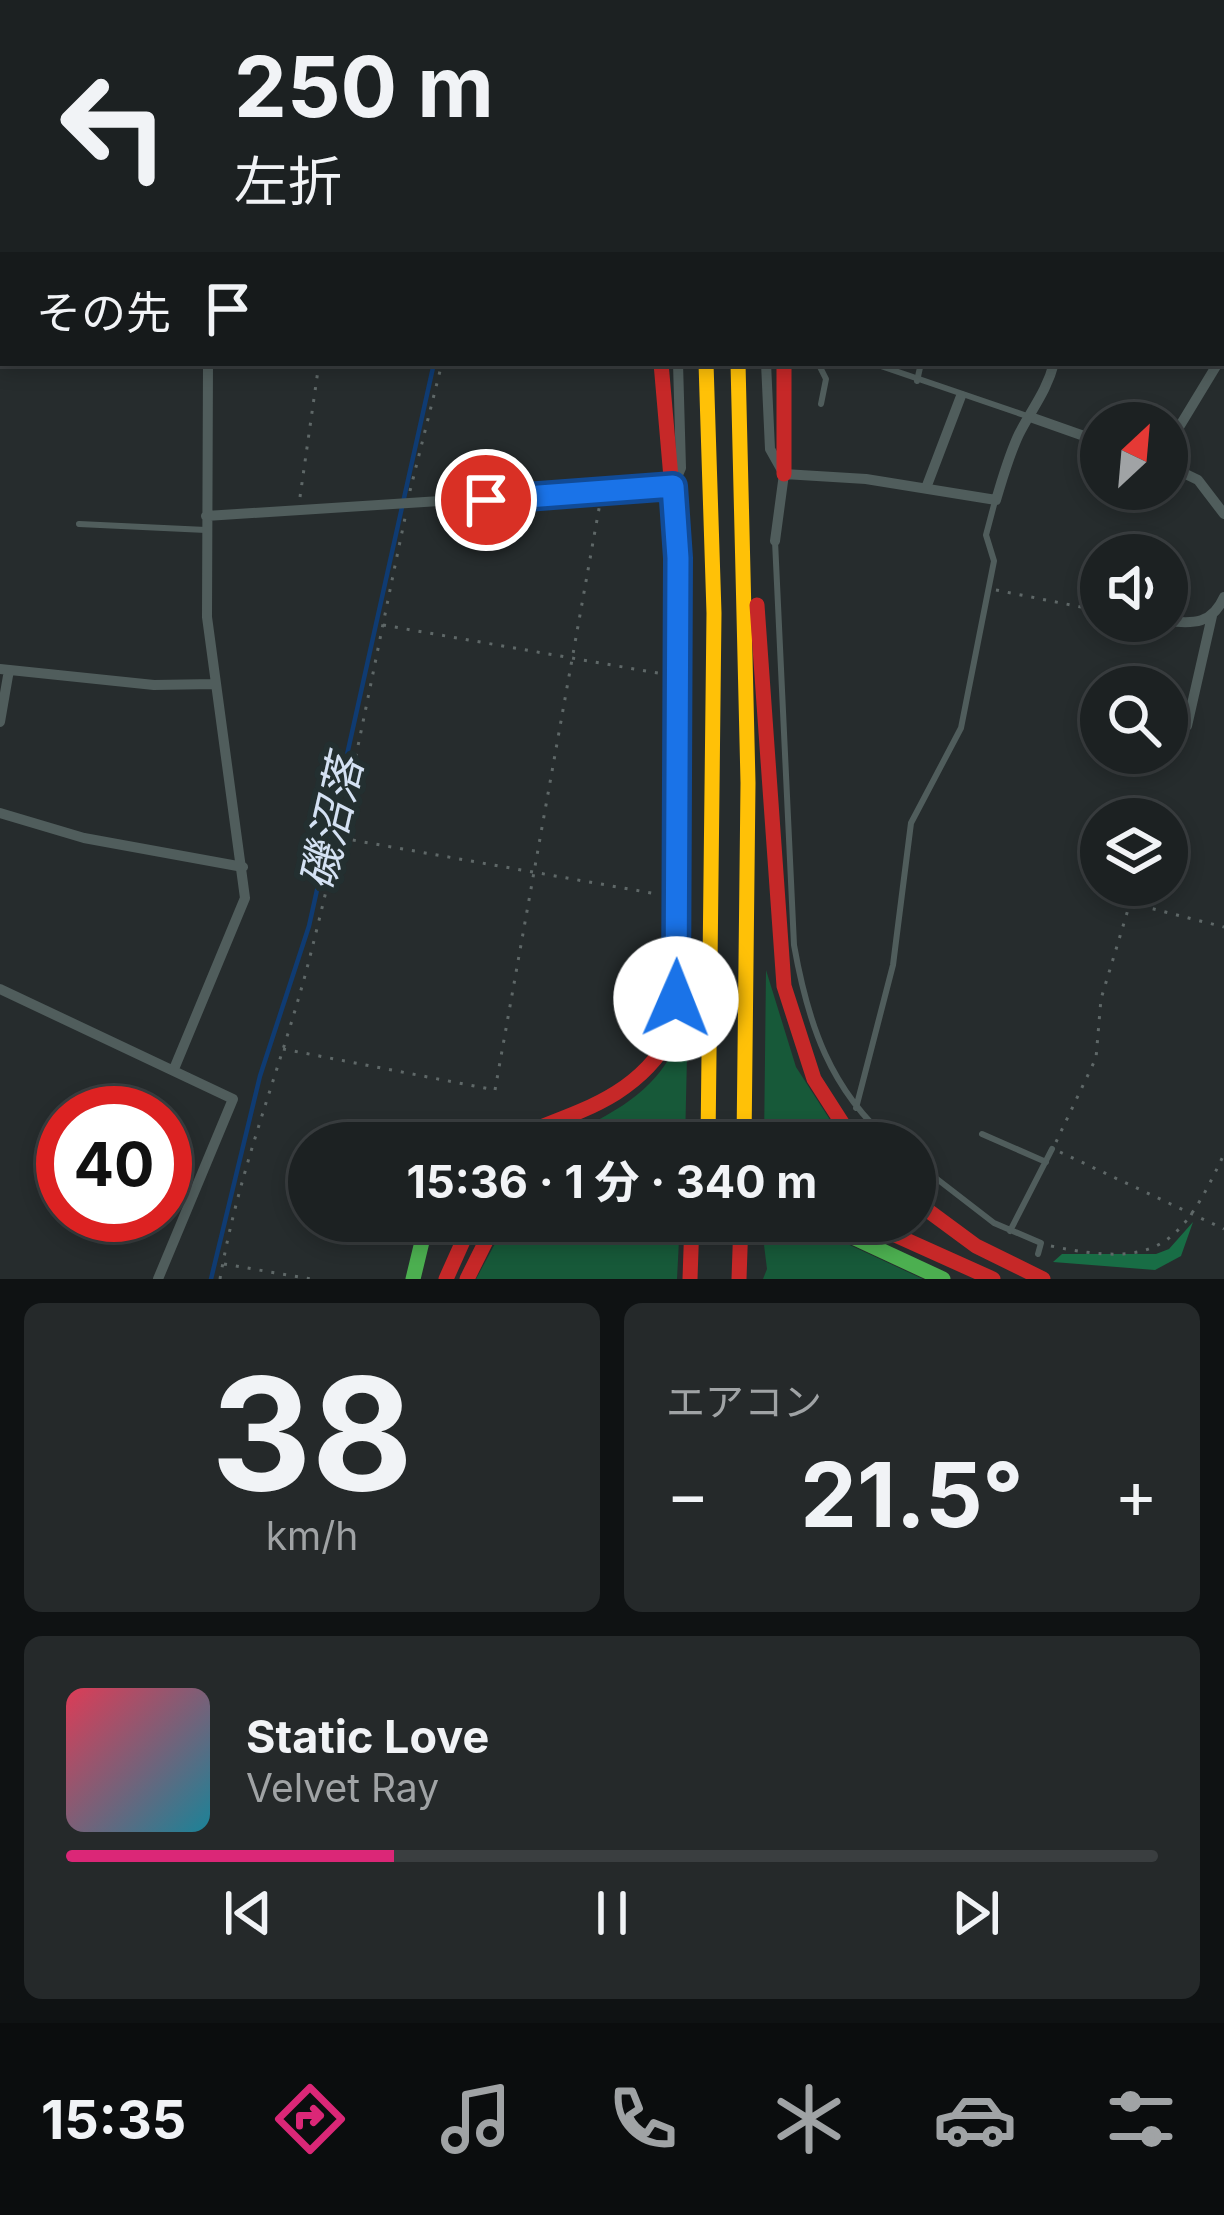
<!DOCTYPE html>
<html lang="ja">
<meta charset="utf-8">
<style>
body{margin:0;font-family:Inter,"Noto Sans JP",sans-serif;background:#25292a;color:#f1f3f6;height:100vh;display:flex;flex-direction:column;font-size:45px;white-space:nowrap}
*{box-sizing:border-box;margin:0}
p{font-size:39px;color:#a0a3a5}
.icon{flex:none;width:66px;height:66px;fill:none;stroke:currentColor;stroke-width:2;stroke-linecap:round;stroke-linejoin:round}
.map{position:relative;height:1279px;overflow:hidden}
.details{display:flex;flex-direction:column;gap:24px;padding:24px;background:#0f1213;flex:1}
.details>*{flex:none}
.guide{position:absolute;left:0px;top:0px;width:1224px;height:366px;box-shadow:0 6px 18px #0003,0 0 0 3px #3a3e40;background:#1c2122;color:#f1f3f6;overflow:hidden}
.needle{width:78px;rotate:26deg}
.tools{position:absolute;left:1080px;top:402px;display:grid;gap:24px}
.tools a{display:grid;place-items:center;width:108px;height:108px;border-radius:50%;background:#1c2122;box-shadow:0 6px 18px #0003,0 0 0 3px #3a3e40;font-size:60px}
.speed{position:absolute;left:36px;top:1086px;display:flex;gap:24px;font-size:60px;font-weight:700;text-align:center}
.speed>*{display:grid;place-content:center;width:156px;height:156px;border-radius:50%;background:#1c2122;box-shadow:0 6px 18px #0003,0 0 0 3px #3a3e40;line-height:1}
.speed .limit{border:18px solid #d22;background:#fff;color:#111}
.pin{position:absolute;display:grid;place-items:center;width:102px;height:102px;color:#fff;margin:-51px;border:6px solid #fff;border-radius:50%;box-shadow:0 3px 12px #0007}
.me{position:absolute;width:132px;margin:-66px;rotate:1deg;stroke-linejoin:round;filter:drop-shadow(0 0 9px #0008)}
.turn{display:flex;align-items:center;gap:42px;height:252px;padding:0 36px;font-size:54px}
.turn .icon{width:156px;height:156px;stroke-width:2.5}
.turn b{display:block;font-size:84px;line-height:102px}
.then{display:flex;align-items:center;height:114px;padding:0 36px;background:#0003;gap:24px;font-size:45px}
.big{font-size:90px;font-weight:700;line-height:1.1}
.details .card{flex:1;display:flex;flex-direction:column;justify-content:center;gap:18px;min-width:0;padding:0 42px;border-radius:18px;background:#25292a}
.details .dial{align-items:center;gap:0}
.dial b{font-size:156px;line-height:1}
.song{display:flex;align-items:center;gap:36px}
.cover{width:144px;height:144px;border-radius:18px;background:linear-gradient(135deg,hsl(350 70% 55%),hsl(190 70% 35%))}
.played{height:12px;border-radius:6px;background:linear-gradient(90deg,#db2777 30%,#3a3e40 30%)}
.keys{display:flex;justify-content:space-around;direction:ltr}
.heat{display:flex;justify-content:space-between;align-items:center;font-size:66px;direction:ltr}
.details .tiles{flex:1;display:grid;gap:24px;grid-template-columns:1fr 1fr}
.card:last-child{grid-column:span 2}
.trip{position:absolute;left:288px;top:1122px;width:648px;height:120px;border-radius:60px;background:#1c2122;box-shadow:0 6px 18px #0003,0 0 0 3px #3a3e40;font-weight:700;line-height:120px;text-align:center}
.tabs{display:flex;height:192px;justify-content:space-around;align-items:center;background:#0b0d0e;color:#a0a3a5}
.tabs .icon{width:84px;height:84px}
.tabs .selected{color:#db2777}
.tabs b{font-size:54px;color:#f1f3f6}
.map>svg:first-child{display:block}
.green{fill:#175939}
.forest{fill:#186d45}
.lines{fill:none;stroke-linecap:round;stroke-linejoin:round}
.stream{stroke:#0f3b72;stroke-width:4.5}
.path{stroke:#5f6868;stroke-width:3;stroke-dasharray:3 9;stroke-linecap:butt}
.lane{stroke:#505d5c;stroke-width:6}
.street{stroke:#505d5c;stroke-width:10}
.fast{stroke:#4caf50;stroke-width:15}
.slow{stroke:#ffc107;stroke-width:15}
.jam{stroke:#c62828;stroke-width:15}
.route-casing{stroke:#114b97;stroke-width:30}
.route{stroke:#1a73e8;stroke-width:21}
.labels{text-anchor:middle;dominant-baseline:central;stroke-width:12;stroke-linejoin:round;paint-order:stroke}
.water-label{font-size:45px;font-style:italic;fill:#d4e1f3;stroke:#232f30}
</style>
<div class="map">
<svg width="1224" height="1279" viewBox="0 0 1224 1279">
<rect width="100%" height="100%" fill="#262c2d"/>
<path class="green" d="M766,970L796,1067L845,1143H764Z
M688,1012L685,1143H600L598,1120C647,1094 674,1066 688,1012Z
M514,1221H680L677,1279H476L505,1225Z
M761,1221H848L839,1240L923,1279H763L767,1269Z"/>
<path class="forest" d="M1193,1222L1181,1256L1155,1270L1053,1262L1062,1254H1156L1169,1249Z"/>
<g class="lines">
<path class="stream" d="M501,0V3
M211,1279L260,1076L309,926L434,363"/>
<path class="path" d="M513,0L514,3
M368,3V0
M410,491L442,363
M300,497L319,363
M996,590L1101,611
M383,625L663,674
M341,838L657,894
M283,1049L495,1090L600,503
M1056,1142L1096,1058L1101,999L1130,903L1224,927
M1060,1152L1224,1229
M1051,1246C1157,1268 1180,1248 1224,1154
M224,1264L311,1279
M220,1279C238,1173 278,1075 306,972C345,822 373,669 405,518"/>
<path class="lane" d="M0,148L3,147
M818,363L826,379L821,404
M872,363L1030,417
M917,381L921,363
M79,524L206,530
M775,541L794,945C808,1024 830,1090 892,1143
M856,1108L893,965L911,823L961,728L994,561L986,535L995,501
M982,1134L1046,1162
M915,1162L994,1223L1041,1243L1038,1254
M1010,1231L1052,1149"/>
<path class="street" d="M62,0V3
M244,3L245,0
M1074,3V0
M766,363L770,449L784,474L775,541
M1033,418L1101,442
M1167,447L1218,363
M1167,465L1198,480L1224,514
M784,474L866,479L996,500C1003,477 1009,455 1019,434C1031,410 1047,391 1054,363
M926,488L961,396
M206,516L673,486L681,468L678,363
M1167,621C1194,624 1212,624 1224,597
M0,669L154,685L215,684
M0,722L9,670
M1187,726L1212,616
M0,813L84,838L243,867
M0,989L233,1099L158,1279
M174,1069L245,898L207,617L208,363"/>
<path class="fast" d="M756,0V3
M818,1221L943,1279
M413,1279L427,1221"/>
<path class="slow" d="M656,0V3
M719,0V3
M706,363L714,613L708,1143
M738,363L748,783L744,1143"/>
<path class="jam" d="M685,0V3
M784,363V474
M757,605L784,986L814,1079L855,1143
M501,1143C569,1113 634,1103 672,1034L678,558L661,363
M915,1201L976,1246L1043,1279
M864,1221L993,1279
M446,1279L472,1221
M467,1279L496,1221
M690,1279L692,1221
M739,1279L741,1221"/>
</g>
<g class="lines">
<g class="route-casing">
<path id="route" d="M486,500L673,486L678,558L676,999"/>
</g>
<use href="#route" class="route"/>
</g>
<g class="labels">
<g class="water-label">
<text transform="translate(331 823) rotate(-77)">磯沼落</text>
</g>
</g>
</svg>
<div class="tools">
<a><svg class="needle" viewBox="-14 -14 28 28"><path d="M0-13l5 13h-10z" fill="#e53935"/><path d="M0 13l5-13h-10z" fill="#a0a3a5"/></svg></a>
<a><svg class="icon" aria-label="sound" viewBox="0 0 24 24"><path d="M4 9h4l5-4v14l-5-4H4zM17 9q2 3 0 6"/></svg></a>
<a><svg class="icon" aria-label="search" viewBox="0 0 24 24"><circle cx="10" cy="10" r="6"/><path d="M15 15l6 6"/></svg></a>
<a><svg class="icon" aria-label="layers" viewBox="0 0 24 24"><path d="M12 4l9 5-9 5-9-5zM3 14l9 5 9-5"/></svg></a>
</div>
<div class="speed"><div class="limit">40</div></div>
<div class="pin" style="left:486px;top:500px;background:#d93025"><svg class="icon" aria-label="arrive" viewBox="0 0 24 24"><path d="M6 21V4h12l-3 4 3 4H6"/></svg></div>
<svg class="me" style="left:676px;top:999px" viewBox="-20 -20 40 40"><circle r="19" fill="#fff"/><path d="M0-13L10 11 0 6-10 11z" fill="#1a73e8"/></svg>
<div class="trip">15:36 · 1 分 · 340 m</div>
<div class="guide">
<div class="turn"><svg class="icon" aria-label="left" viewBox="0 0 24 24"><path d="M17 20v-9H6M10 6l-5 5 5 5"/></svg><div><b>250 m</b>左折</div></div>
<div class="then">その先<svg class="icon" aria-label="arrive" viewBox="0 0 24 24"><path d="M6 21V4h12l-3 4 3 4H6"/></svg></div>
</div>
</div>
<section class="details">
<div class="tiles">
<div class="card dial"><b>38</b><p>km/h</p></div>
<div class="card"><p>エアコン</p>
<div class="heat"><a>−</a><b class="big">21.5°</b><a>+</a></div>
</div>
<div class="card">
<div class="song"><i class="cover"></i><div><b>Static Love</b><p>Velvet Ray</p></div></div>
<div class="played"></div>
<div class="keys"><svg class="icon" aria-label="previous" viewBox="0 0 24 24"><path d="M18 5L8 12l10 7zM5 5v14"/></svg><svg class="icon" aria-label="pause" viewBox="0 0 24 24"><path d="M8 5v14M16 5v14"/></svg><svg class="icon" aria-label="next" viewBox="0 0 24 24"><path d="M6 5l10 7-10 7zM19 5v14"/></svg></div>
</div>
</div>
</section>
<nav class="tabs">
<b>15:35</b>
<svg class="icon selected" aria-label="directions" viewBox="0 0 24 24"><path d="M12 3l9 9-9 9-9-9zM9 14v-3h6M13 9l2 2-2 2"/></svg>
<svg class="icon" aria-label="music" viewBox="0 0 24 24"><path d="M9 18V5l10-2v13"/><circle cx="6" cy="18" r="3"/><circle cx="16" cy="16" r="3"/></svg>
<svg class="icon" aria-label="phone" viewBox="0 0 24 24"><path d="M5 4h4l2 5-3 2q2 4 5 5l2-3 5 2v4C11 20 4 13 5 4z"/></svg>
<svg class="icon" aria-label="climate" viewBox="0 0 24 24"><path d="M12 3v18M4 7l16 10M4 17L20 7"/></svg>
<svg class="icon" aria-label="car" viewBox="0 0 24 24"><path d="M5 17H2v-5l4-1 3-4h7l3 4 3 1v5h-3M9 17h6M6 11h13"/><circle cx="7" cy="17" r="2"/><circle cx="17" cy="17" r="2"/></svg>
<svg class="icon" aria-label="filters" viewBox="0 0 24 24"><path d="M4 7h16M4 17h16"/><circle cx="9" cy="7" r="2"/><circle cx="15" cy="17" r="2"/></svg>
</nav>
